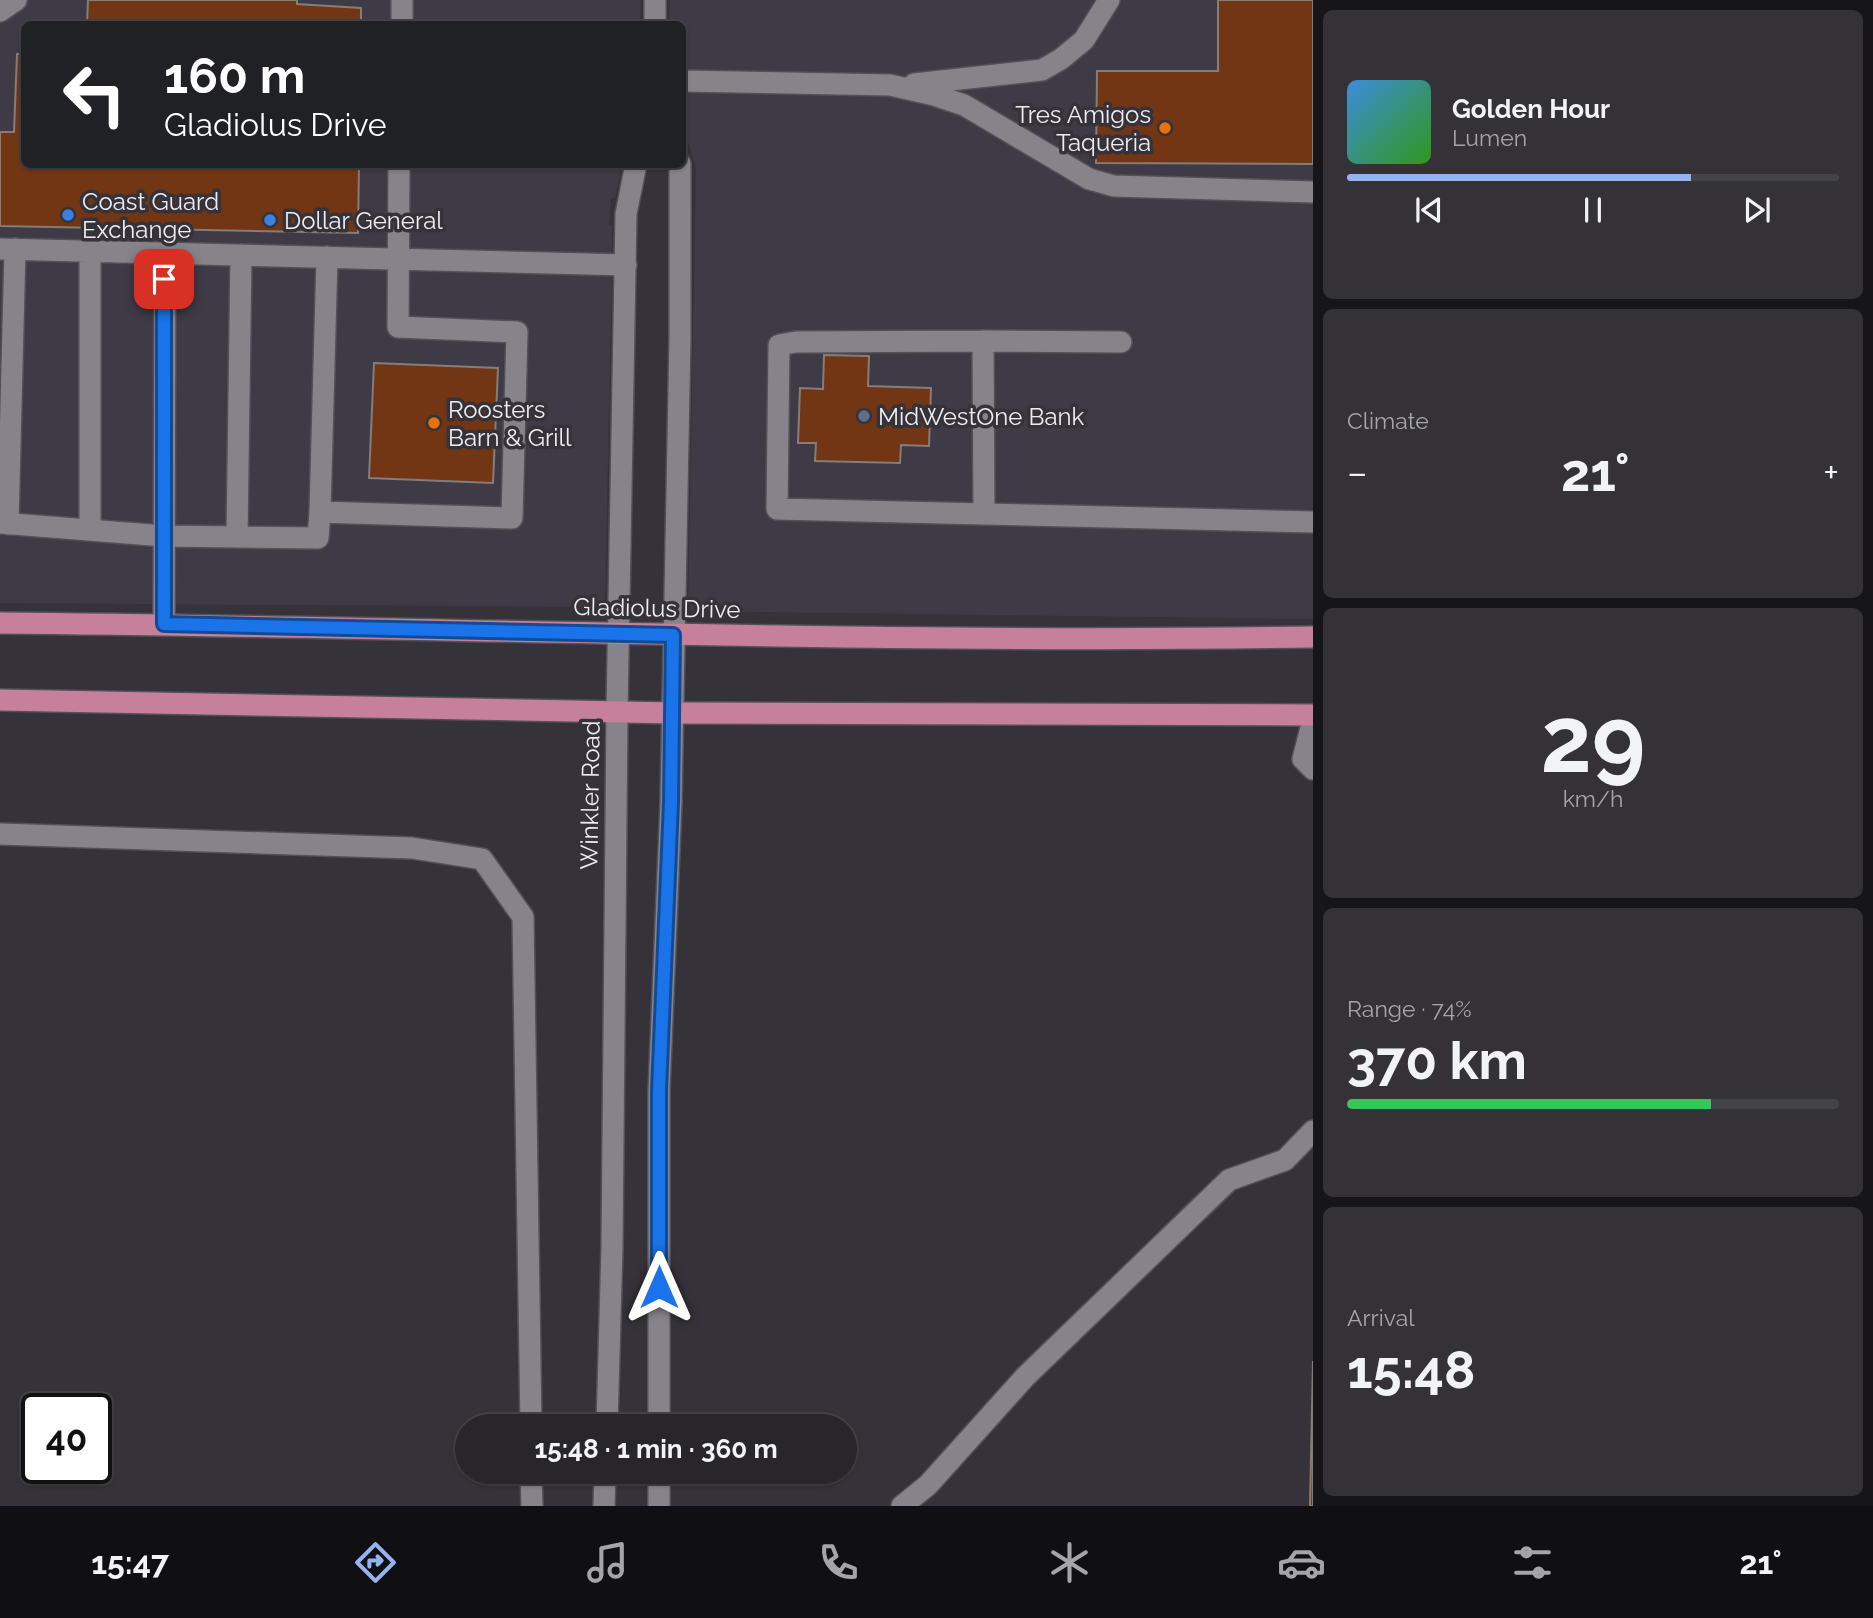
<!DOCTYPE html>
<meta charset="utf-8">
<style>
body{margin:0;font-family:Raleway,sans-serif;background:#343237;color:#f1f3f6;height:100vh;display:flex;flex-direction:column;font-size:26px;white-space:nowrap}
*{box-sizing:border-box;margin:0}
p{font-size:23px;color:#a5a5a9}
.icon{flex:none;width:38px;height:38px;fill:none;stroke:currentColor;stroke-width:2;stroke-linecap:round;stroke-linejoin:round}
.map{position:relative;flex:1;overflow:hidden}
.details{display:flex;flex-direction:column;gap:10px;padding:10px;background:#161518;width:560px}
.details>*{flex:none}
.hud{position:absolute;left:21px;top:21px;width:665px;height:147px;border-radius:10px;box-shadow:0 2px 5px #0004,0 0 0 2px #444347;background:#202124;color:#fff;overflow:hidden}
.speed{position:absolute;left:21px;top:1393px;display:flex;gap:14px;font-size:35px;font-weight:700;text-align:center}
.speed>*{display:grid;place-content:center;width:91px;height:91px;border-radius:50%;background:#28262b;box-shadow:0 2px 5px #0004,0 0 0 2px #444347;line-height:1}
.speed .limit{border:4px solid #111;border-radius:10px;background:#fff;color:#111}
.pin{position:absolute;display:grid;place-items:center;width:60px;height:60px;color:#fff;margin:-30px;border-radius:14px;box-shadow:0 4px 10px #0006}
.me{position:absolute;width:77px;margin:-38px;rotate:0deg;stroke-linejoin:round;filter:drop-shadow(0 0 5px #0008)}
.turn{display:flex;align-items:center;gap:24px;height:147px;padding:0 28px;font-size:32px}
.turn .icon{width:91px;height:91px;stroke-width:2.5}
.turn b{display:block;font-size:49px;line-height:60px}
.big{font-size:52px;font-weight:700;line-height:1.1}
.details .widget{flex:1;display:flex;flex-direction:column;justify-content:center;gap:10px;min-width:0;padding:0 24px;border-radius:10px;background:#343237}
.details .dial{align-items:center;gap:0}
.dial b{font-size:91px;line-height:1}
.song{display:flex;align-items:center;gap:21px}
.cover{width:84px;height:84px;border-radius:10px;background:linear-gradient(135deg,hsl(210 70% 55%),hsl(110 70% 35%))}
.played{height:7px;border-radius:4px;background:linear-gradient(90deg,#95b2f1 70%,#444347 70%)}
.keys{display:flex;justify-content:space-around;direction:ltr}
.heat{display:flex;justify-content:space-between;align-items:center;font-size:38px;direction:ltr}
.charge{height:10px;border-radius:5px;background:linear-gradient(90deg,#34c759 74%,#444347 0)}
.trip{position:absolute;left:455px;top:1414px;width:402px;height:70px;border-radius:35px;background:#28262b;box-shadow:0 2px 5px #0004,0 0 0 2px #444347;font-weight:700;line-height:70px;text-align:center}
.tab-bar{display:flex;height:112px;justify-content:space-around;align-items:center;background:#100f11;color:#a5a5a9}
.tab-bar .icon{width:49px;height:49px}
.tab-bar .on{color:#95b2f1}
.tab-bar b{font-size:32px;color:#f1f3f6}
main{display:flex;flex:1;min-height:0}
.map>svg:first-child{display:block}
.built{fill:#3f3b46}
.building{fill:#733614;stroke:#847d79;stroke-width:2}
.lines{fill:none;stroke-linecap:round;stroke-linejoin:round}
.minor-casing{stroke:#525156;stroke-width:24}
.major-casing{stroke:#525156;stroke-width:24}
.minor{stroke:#86848a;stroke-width:21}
.major{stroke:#c78099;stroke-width:21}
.route-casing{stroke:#114b97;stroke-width:18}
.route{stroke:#1a73e8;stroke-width:12}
.food-dot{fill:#e8710a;stroke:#353339;stroke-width:2.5}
.shop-dot{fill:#3f7fe0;stroke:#353339;stroke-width:2.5}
.service-dot{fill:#5c6f8a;stroke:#353339;stroke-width:2.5}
.labels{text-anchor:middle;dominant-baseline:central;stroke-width:7;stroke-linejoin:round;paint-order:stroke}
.poi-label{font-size:24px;fill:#edecf0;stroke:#353339;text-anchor:start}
.street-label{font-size:24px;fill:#edecf0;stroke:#353339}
</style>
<main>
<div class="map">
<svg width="1313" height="1506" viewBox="0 0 1313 1506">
<rect width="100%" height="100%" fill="#353339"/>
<path class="built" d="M0,0H641L640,24H24V164L622,165L615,198H611L609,225L612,226V265L605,607L0,603Z
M670,0H1313V619L688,611L696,169L683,124L682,24H669Z"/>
<path class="building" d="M88,0H297V4L361,8V24H87Z
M1218,0H1313V164L1096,163L1097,71H1218Z
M17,54H24V164H359L358,233L0,226V132H14Z
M824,355L869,356L868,386L931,388L929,446L901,445L900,463L815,461L816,443H798L800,388L823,389Z
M374,363L498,368L493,483L369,478Z
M1313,1361V1506H1310Z"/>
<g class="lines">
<g class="minor-casing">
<path id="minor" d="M0,11L16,0
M402,24V0
M655,24V0
M682,81L890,85L934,95L964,105L1089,179L1114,186L1313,192
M914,84L1042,70L1061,59L1084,40L1109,0
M0,249L626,265
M327,257L320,512L512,518L517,332L398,327L399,164
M983,341L796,342L779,345L777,509L984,514L983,341L1121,342
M984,514L1313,522
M0,523L164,536L318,538L320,512
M8,524L15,249
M90,530V251
M237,537L241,255
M164,624L165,253
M1313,720L1303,759L1313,769
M0,834L412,848L482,859L523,917L531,1426
M607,1426L612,1247L617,712L626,214L636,164
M659,1426V1091L671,802L680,337V164
M531,1472L532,1506
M604,1506L605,1472
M659,1506V1472
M902,1506L928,1485L1025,1377L1229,1180L1285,1160L1313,1131"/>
</g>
<g class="major-casing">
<path id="major" d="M0,623C438,627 875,644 1313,637
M0,700L673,713L1313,715"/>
</g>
<use href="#minor" class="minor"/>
<use href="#major" class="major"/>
</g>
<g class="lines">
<g class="route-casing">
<path id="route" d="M164,279V624L673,635L671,802L659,1091V1287"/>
</g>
<use href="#route" class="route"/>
</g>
<g class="food-dot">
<circle cx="1165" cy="128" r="7"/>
<circle cx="434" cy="423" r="7"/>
</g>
<g class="shop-dot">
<circle cx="68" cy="215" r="7"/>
<circle cx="270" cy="220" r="7"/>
</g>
<circle class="service-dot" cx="864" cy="416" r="7"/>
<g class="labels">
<g class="poi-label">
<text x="1151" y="114" text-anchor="end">Tres Amigos<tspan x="1151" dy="28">Taqueria</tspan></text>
<text x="82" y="201">Coast Guard<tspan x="82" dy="28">Exchange</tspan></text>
<text x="284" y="220">Dollar General</text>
<text x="448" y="409">Roosters<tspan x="448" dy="28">Barn &amp; Grill</tspan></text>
<text x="878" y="416">MidWestOne Bank</text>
</g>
<g class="street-label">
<text transform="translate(657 608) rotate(1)">Gladiolus Drive</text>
<text transform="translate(590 795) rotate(-89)">Winkler Road</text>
</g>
</g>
</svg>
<div class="speed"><div class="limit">40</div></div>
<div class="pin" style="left:164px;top:279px;background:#d93025"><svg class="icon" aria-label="arrive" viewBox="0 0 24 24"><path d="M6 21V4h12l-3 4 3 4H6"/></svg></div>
<svg class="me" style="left:659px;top:1287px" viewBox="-20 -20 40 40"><path d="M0-17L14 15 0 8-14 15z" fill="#1a73e8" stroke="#fff" stroke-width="4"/></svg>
<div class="trip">15:48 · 1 min · 360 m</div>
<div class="hud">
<div class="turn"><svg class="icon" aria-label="left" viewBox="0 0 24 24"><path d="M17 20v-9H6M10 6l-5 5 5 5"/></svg><div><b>160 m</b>Gladiolus Drive</div></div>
</div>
</div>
<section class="details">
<div class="widget">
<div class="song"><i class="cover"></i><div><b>Golden Hour</b><p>Lumen</p></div></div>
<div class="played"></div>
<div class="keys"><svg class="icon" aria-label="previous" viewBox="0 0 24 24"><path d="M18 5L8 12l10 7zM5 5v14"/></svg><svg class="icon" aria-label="pause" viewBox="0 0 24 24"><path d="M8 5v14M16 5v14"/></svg><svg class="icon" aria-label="next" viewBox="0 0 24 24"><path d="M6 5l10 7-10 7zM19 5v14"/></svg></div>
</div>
<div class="widget"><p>Climate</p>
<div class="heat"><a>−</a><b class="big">21°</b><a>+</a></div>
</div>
<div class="widget dial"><b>29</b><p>km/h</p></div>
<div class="widget"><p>Range · 74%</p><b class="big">370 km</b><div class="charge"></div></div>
<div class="widget"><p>Arrival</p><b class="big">15:48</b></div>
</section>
</main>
<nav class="tab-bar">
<b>15:47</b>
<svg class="icon on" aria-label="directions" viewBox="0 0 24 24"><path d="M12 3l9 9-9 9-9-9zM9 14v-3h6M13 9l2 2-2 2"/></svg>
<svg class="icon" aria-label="music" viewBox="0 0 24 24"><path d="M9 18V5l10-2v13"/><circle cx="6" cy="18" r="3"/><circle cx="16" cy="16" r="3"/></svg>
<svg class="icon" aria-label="phone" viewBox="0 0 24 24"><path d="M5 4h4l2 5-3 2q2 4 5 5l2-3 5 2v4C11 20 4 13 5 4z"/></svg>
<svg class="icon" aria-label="climate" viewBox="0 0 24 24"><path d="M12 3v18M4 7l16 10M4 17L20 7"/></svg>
<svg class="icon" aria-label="car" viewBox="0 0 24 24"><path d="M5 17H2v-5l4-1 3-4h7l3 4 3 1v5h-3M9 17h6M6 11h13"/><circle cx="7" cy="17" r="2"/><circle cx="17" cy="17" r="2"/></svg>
<svg class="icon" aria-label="filters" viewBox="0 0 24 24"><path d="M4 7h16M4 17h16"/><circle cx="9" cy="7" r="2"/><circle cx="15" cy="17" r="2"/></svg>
<b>21°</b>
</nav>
